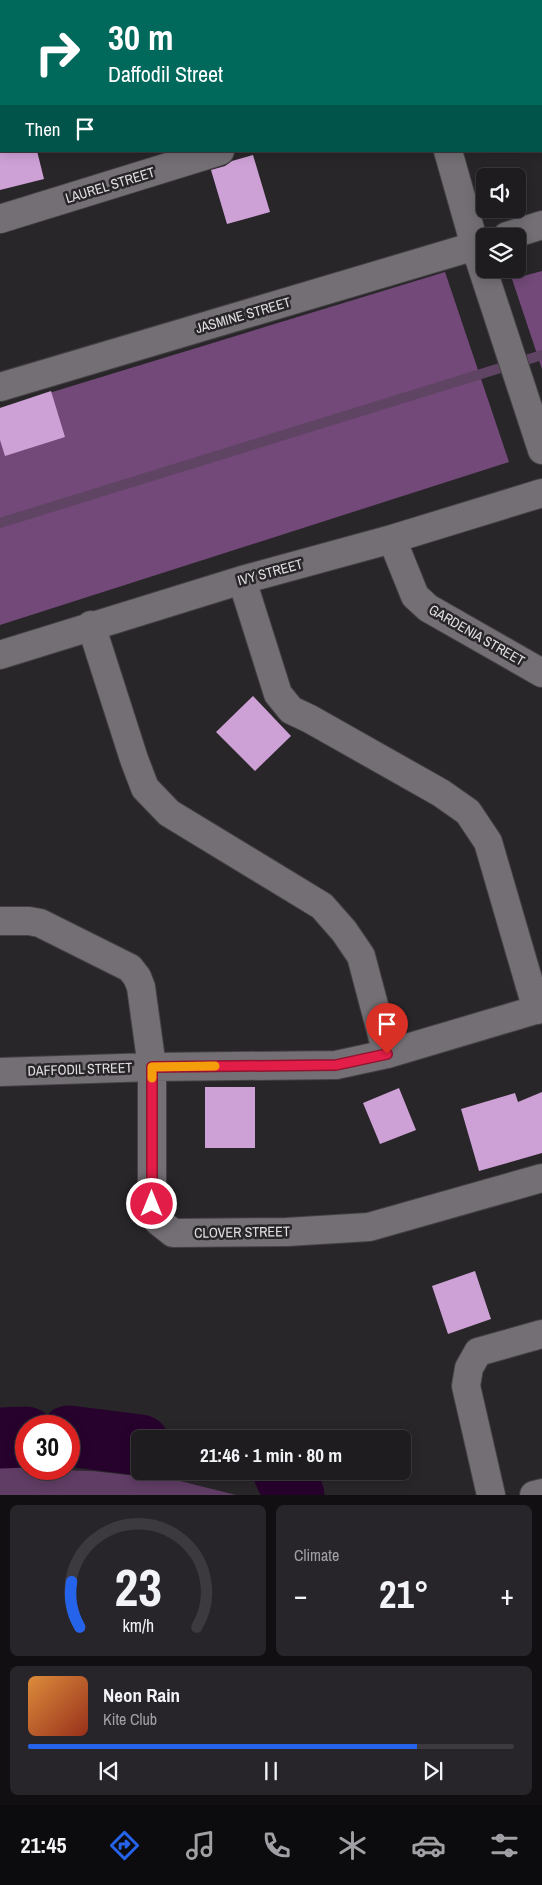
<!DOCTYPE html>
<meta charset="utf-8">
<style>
body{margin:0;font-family:"Archivo Narrow",sans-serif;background:#272529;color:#f1f3f6;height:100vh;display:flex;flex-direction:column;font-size:19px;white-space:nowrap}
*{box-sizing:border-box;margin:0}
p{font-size:16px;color:#a1a1a5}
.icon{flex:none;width:28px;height:28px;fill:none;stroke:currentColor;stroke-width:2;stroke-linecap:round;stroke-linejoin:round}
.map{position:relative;height:1495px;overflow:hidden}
.details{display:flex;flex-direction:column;gap:10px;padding:10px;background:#110f12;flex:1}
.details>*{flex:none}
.hud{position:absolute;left:0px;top:0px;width:542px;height:152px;box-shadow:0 2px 12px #0003,0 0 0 1px #3c3a3e;background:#00695c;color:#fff;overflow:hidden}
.tools{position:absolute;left:476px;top:168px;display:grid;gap:10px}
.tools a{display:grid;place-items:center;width:50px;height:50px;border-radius:8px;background:#1f1c20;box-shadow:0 2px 12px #0003,0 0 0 1px #3c3a3e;font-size:25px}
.speed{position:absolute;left:15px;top:1415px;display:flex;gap:10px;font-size:25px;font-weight:700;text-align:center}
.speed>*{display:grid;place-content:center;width:65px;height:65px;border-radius:50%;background:#1f1c20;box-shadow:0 2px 12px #0003,0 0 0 1px #3c3a3e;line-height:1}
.speed .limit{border:8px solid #d22;background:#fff;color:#111}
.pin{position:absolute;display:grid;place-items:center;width:42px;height:42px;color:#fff;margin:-51px -21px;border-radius:50% 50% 50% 0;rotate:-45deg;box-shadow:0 0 5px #0007}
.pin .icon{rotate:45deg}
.me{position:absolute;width:55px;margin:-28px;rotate:0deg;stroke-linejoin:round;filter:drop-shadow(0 0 4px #0008)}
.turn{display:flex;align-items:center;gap:18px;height:105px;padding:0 25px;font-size:22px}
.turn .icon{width:65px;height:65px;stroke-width:2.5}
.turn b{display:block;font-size:35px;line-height:42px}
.then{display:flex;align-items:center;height:48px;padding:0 25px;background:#0003;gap:10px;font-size:19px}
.big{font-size:38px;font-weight:800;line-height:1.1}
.details .tile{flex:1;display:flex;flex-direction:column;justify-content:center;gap:8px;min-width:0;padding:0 18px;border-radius:8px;background:#272529}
.details .dial{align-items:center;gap:0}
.dial svg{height:130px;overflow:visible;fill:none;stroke:#3c3a3e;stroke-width:7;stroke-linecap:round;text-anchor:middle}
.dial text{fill:#f1f3f6;stroke:none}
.song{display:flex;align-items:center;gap:15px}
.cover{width:60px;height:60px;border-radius:8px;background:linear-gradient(135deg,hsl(30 70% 55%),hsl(10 70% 35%))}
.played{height:5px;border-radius:2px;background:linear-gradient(90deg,#2563eb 80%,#3c3a3e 80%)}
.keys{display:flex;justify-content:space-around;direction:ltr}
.heat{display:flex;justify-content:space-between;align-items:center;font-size:28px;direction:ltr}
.details .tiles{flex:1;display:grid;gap:10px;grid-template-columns:1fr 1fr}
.tile:last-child{grid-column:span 2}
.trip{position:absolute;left:131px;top:1430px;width:280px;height:50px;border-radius:8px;background:#1f1c20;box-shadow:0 2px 12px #0003,0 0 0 1px #3c3a3e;font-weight:800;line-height:50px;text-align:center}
.tabs{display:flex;height:80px;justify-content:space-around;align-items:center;background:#0c0b0d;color:#a1a1a5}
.tabs .icon{width:35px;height:35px}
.tabs .selected{color:#2563eb}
.tabs b{font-size:22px;color:#f1f3f6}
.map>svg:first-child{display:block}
.green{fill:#603d65}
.forest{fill:#724978}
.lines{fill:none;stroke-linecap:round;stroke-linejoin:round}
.stream{stroke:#5f4463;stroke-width:10}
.river{stroke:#27022d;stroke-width:61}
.building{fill:#cea1d6}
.minor-casing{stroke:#444144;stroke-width:30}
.minor{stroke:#736f74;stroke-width:28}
.route-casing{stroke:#92132f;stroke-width:12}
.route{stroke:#e11d48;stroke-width:9}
.slow{stroke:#f59e0b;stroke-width:9}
.labels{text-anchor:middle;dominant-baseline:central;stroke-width:5;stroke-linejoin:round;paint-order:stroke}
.street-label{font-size:14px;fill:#e1dee1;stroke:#29262a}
</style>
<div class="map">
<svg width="542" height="1495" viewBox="0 0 542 1495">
<rect width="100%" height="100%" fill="#29262a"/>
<path class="green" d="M0,1465L26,1467V1469L93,1471L180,1481L236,1495H0Z"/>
<path class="forest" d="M542,271V369L512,279Z
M445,272L509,462L0,625V408Z"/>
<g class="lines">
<path class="stream" d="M0,523L542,355"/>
<path class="river" d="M69,1436L140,1445
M0,1438L26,1437
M283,1471L294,1495"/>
</g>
<path class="building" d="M0,151H37L44,179L0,190Z
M253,155L270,212L227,224L211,170L225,166L232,161Z
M51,391L65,437L5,456L0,440V408Z
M253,696L291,736L255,771L216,732Z
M205,1087H255V1148H205Z
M399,1088L416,1130L380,1144L363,1103Z
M542,1092V1153L479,1171L461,1109L515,1093L518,1102Z
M475,1271L491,1319L448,1334L432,1286Z"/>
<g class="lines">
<g class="minor-casing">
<path id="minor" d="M404,0V1
M158,1L162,0
M0,50H1
M541,54H542
M448,151L475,246L542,450
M0,219L220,151
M507,236L542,225
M0,387L485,243
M392,539L415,596L428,608L542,673
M242,580L278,694L291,710L310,719L441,793L468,812L488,842L537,1010
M91,625L134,759L145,788L169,813L322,906L344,931L361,956L387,1054
M0,655L242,580L392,539L542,493
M0,921H29L40,923L130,968L137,977L141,987L152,1067V1204L158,1221L173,1233L287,1232L369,1227L542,1178
M0,1072L152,1067L336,1065L387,1054L542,1008
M491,1495L466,1386L469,1368L478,1352L542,1334
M534,1495L542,1493"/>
</g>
<use href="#minor" class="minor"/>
</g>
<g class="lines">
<g class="route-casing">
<path id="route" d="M152,1204V1067L336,1065L387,1054"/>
</g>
<use href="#route" class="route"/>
<path class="slow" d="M152,1078V1067L215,1066"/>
</g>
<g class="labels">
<g class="street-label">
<text transform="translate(110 185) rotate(-17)">LAUREL STREET</text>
<text transform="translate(243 315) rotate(-16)">JASMINE STREET</text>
<text transform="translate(270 572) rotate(-15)">IVY STREET</text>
<text transform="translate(477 635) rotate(30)">GARDENIA STREET</text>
<text transform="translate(80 1069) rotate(-2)">DAFFODIL STREET</text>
<text transform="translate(242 1232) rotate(-1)">CLOVER STREET</text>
</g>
</g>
</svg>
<div class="tools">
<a><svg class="icon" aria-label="sound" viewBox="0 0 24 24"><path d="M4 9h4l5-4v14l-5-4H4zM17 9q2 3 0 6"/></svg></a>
<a><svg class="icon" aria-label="layers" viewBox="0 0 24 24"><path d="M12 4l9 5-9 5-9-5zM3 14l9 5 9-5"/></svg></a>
</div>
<div class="speed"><div class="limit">30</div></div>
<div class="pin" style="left:387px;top:1054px;background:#d93025"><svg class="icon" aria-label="arrive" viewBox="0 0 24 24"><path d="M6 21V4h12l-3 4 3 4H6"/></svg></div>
<svg class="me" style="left:152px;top:1204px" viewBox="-20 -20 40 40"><circle r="17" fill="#e11d48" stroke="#fff" stroke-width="3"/><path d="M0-11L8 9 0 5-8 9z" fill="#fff"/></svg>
<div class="trip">21:46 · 1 min · 80 m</div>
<div class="hud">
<div class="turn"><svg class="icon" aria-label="right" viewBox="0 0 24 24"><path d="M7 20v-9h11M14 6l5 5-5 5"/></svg><div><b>30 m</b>Daffodil Street</div></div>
<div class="then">Then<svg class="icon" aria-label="arrive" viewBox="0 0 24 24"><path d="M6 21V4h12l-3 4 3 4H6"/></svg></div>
</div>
</div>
<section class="details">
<div class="tiles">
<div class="tile dial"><svg viewBox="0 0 100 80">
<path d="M14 69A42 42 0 1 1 86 69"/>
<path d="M14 69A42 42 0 0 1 9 41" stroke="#2563eb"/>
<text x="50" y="56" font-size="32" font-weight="700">23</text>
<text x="50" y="72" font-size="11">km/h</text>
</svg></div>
<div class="tile"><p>Climate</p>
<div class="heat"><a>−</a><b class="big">21°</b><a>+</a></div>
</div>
<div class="tile">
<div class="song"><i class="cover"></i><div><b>Neon Rain</b><p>Kite Club</p></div></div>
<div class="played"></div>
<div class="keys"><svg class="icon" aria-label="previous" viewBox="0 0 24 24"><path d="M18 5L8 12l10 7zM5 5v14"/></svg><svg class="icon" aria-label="pause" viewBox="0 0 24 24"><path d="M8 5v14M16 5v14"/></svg><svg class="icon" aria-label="next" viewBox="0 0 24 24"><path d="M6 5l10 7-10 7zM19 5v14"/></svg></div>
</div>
</div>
</section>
<nav class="tabs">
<b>21:45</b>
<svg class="icon selected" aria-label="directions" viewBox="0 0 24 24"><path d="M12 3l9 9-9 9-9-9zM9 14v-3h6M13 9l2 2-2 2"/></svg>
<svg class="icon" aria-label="music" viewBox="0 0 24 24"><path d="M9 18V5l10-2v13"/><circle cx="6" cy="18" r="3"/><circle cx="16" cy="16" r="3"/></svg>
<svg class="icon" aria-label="phone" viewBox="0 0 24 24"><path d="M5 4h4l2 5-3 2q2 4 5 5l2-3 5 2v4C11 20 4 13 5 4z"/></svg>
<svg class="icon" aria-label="climate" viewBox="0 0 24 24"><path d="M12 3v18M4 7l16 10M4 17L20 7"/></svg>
<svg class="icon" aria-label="car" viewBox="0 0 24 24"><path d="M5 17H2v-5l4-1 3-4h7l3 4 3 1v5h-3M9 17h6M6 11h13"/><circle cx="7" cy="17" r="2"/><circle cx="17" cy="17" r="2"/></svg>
<svg class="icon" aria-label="filters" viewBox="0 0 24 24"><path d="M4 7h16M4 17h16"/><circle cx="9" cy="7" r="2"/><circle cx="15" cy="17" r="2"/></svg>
</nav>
